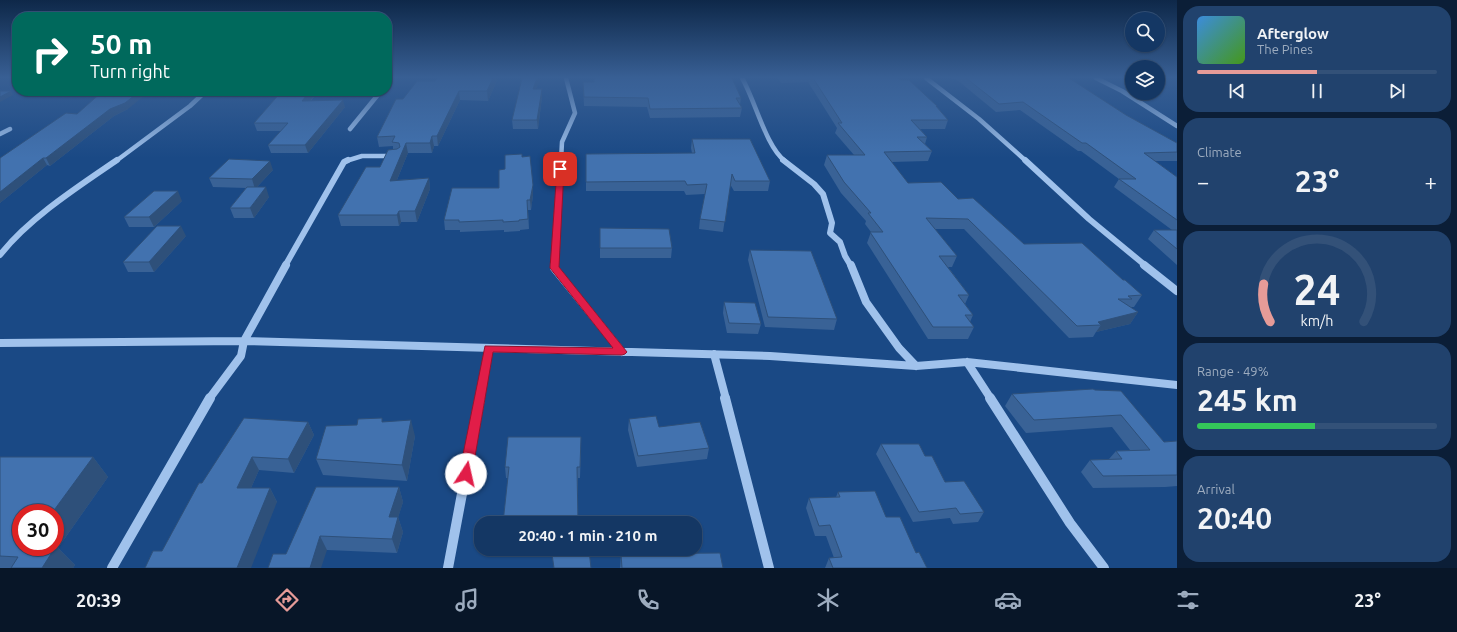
<!DOCTYPE html>
<meta charset="utf-8">
<style>
body{margin:0;font-family:Ubuntu,sans-serif;background:#21426d;color:#f1f3f6;height:100vh;display:flex;flex-direction:column;font-size:15px;white-space:nowrap}
*{box-sizing:border-box;margin:0}
p{font-size:13px;color:#9dacbf}
.icon{flex:none;width:22px;height:22px;fill:none;stroke:currentColor;stroke-width:2;stroke-linecap:round;stroke-linejoin:round}
.map{position:relative;flex:1;overflow:hidden}
.drawer{display:flex;flex-direction:column;gap:6px;padding:6px;background:#0b1e37;width:280px}
.drawer>*{flex:none}
.top-card{position:absolute;left:12px;top:12px;width:380px;height:84px;border-radius:16px;box-shadow:0 1px 3px #0004,0 0 0 1px #335178;background:#00695c;color:#fff;overflow:hidden}
.buttons{position:absolute;left:1125px;top:12px;display:grid;gap:8px}
.buttons a{display:grid;place-items:center;width:40px;height:40px;border-radius:50%;background:#143764;box-shadow:0 1px 3px #0004,0 0 0 1px #335178;font-size:20px}
.speed{position:absolute;left:12px;top:504px;display:flex;gap:8px;font-size:20px;font-weight:700;text-align:center}
.speed>*{display:grid;place-content:center;width:52px;height:52px;border-radius:50%;background:#143764;box-shadow:0 1px 3px #0004,0 0 0 1px #335178;line-height:1}
.speed .limit{border:6px solid #d22;background:#fff;color:#111}
.pin{position:absolute;display:grid;place-items:center;width:34px;height:34px;color:#fff;margin:-17px;border-radius:8px;box-shadow:0 2px 6px #0006}
.me{position:absolute;width:44px;margin:-22px;rotate:10deg;stroke-linejoin:round;filter:drop-shadow(0 0 3px #0008)}
.turn{display:flex;align-items:center;gap:14px;height:84px;padding:0 12px;font-size:18px}
.turn .icon{width:52px;height:52px;stroke-width:2.5}
.turn b{display:block;font-size:28px;line-height:34px}
.big{font-size:30px;font-weight:600;line-height:1.1}
.drawer .tile{flex:1;display:flex;flex-direction:column;justify-content:center;gap:6px;min-width:0;padding:0 14px;border-radius:16px;background:#21426d}
.drawer .dial{align-items:center;gap:0}
.dial svg{height:104px;overflow:visible;fill:none;stroke:#335178;stroke-width:7;stroke-linecap:round;text-anchor:middle}
.dial text{fill:#f1f3f6;stroke:none}
.song{display:flex;align-items:center;gap:12px}
.cover{width:48px;height:48px;border-radius:6px;background:linear-gradient(135deg,hsl(210 70% 55%),hsl(100 70% 35%))}
.played{height:4px;border-radius:2px;background:linear-gradient(90deg,#e69b98 50%,#335178 50%)}
.keys{display:flex;justify-content:space-around;direction:ltr}
.heat{display:flex;justify-content:space-between;align-items:center;font-size:22px;direction:ltr}
.charge{height:6px;border-radius:3px;background:linear-gradient(90deg,#34c759 49%,#335178 0)}
.trip{position:absolute;left:474px;top:516px;width:228px;height:40px;border-radius:16px;background:#143764;box-shadow:0 1px 3px #0004,0 0 0 1px #335178;font-weight:600;line-height:40px;text-align:center}
.tab-bar{display:flex;height:64px;justify-content:space-around;align-items:center;background:#081628;color:#9dacbf}
.tab-bar .icon{width:28px;height:28px}
.tab-bar .on{color:#e69b98}
.tab-bar b{font-size:18px;color:#f1f3f6}
main{display:flex;flex:1;min-height:0}
.map>svg:first-child{display:block}
.lines{fill:none;stroke-linecap:round;stroke-linejoin:round}
.minor-far3{stroke:#a0c2ec;stroke-width:4.5}
.minor-far2{stroke:#a0c2ec;stroke-width:6}
.minor-far1{stroke:#a0c2ec;stroke-width:8}
.minor{stroke:#a0c2ec;stroke-width:10}
.wall{fill:#396296}
.shaded-wall{fill:#2e507a}
.building{fill:#4272af;stroke:#2e507a}
.route{fill:#e11d48;stroke:#92132f}
</style>
<main>
<div class="map">
<svg width="1177" height="568" viewBox="0 0 1177 568">
<rect width="100%" height="100%" fill="#1a4985"/>
<g class="lines">
<path class="minor-far3" d="M742,78C755,100 766,147 785,161
M926,78L979,119L1026,161
M1096,78L1122,91L1177,126
M387,83L390,78
M350,129L381,91
M0,134L10,129
M116,161L190,106L206,91
M346,161L362,156H394
M561,161L562,142L575,113L566,78"/>
<path class="minor-far2" d="M783,160L814,184L823,194L832,223L830,233L840,242L845,256L851,266
M1025,160L1089,219L1146,266
M0,255C29,218 79,186 117,160
M285,266L344,162L348,160
M554,266L561,160"/>
<path class="minor-far1" d="M554,265V268L622,352
M851,265L866,302L899,348L916,366
M1144,265L1177,291
M0,343L244,341L770,356L916,366L967,362L1177,385
M714,354L726,399
M967,362L991,399
M209,399L241,356L244,341L286,265
M480,399L489,348"/>
<path class="minor" d="M725,398L769,568
M990,398L1070,523L1104,568
M112,568L210,398
M448,568L480,398"/>
</g>
<path class="wall" d="M498,78L488,101L460,100L438,146H434L432,153H408L397,180L429,178L430,189L417,222H401L399,226H341L338,215L380,167L393,149V146L379,147L377,137L403,99L435,81Z
M594,78H732L741,98L740,105L742,108L740,117L650,118L647,107L584,106L583,82H594Z
M778,78H898L937,106V107L948,120L945,129H920L927,137L925,144L932,151L928,161L891,162L908,183L958,199L1024,244L1123,280L1142,295L1134,307H1130L1138,312L1130,324L1096,332L1093,337L1069,338L964,229H935L957,256L952,267H948L969,295L965,304L973,315L970,322L974,327L968,339H928L867,243L871,232L865,224L866,221L841,193L824,165L827,155H854L835,133L837,128L808,82L781,83Z
M951,78H1069L1126,115L1177,143V161H1155L1177,177V265L1148,239L1154,230H1172L1114,187L1119,179L1081,151H1078L1020,110L996,112L956,79H952Z
M537,89L542,97L538,129H513L512,120Z
M282,91H318L311,101L345,107L308,153H271L268,145L281,131H257L254,123Z
M128,109L114,116L50,166L47,165L0,203V158L77,114Z
M692,139L770,181L768,191H734L730,184L723,232L699,229L700,219L705,194L686,195L684,191H586V154L692,153L691,148Z
M522,157L533,185V195L531,210H528L529,229L520,230V231L504,232V230L460,232V230H445L444,220L499,188L505,169Z
M273,170L257,187L269,197L254,218H234L230,208L246,188L213,187L209,178Z
M182,201L154,227H129L124,217Z
M600,228L672,248L671,258H600Z
M186,236L154,272H128L123,262Z
M750,250L837,319L834,330L765,327L748,260Z
M724,302L761,324L758,334L727,333L723,313Z
M1095,390L1164,442L1177,441V486L1165,487L1093,488L1081,472L1090,460L1109,459L1116,451L1130,450L1112,427L1026,433L1005,406L1012,394Z
M629,419L659,427L709,448L707,459L637,467L628,430Z
M308,422L314,435L294,473L259,470L251,488H270L277,502L162,551L202,483Z
M384,422L415,436L407,481L323,475L316,459L357,425Z
M881,444L925,456L945,482L984,512L978,522L953,524L950,518L913,522L876,454Z
M581,448L580,478H578V523H503L508,478H506L505,467Z
M0,457H93L108,477L58,548L75,565L73,568H0Z
M399,487L403,502L398,517L403,532L397,553L327,550L286,554Z
M838,492L886,517L916,553L927,568H825L829,558H834L826,536H815L806,508L809,498L836,497Z
M621,554L723,568H620Z"/>
<path class="shaded-wall" d="M493,78H498L488,101L487,91Z
M537,78H541L533,97V89Z
M542,89V97L538,129L537,120Z
M11,91L13,95L0,102V97Z
M140,91H150L128,109L114,116L50,166L46,158L110,109Z
M310,91H318L304,108L302,101Z
M459,91L460,100L438,146L437,136Z
M343,100L345,107L308,153L305,145Z
M432,136L434,146L432,153L430,143Z
M406,143L408,153L392,192L390,181Z
M43,158L47,165L0,203V192Z
M270,161L273,170L255,189L252,179Z
M429,178L430,189L417,222L415,211Z
M533,185V195L531,210L530,200Z
M266,187L269,197L254,218L250,208Z
M178,191L182,201L154,227L149,217Z
M399,211L401,222L399,226L397,215Z
M181,226L186,236L154,272L149,262Z
M1138,312L1130,324L1096,332L1101,325L1098,322Z
M411,420L415,436L407,481L402,465Z
M308,422L314,435L294,473L288,459Z
M93,457L108,477L58,548L75,565L73,568H42L26,548L27,547H55V513H52Z
M252,457L259,470L245,502L237,488Z
M399,487L403,502L394,531L389,517Z
M270,488L277,502L251,568H237Z
M398,517L403,532L397,553L392,539Z
M320,536L327,550L321,568H310Z"/>
<path class="building" d="M437,78H493L487,91H459L437,136H432L430,143H406L390,181L429,178L415,211H399L397,215H338L366,167H380L388,150L397,149L400,147L399,143L392,142L395,136L377,137L396,99H403L417,81H435Z
M522,78H537L533,89H542L537,120H512Z
M594,78H732L741,98H736L742,108L650,109L648,98L584,97L583,82H594Z
M813,78H898L900,80H909L937,106H936L948,120H911L927,137H917L932,151L884,152L908,183L941,182L958,199L973,198L1024,244L1082,243L1123,280H1125L1142,295L1128,296L1132,299H1118L1138,312L1098,322L1101,325L1077,326L968,219L926,218L957,256H939L969,295H958L973,315H965L974,327H933L870,232H883L868,213H871L844,182L827,155H865L838,123H842Z
M966,78H1069L1126,115L1177,143V152L1144,153L1177,177V220L1119,179H1136L1086,143H1082L1023,102L999,104Z
M0,91H11L0,97Z
M103,91H140L125,103L110,109L46,158H43L0,192V158L66,113L77,114Z
M282,91H310L302,101L343,100L305,145H268L288,123H254Z
M692,139H750L770,181H735L732,174L725,222L700,219L707,184L687,185L685,181L586,182V154L695,153Z
M522,154V157L530,156L533,185L530,200H527L528,219L519,220V221L503,222V220L459,222V220H444L452,188H499V170L505,169V155Z
M229,159L270,161L252,179L209,178Z
M247,187H266L250,208H230Z
M154,191H178L149,217H124Z
M157,226H181L149,262H123Z
M600,228L669,229L672,248H600Z
M1154,230H1177V249Z
M750,250L811,251L837,319L768,317Z
M724,302L755,303L761,324L729,323Z
M1093,389L1095,390L1121,391L1164,442L1177,441V475L1103,476L1090,460L1122,459L1116,451L1150,450L1121,415L1034,420L1012,394Z
M656,416L659,427L700,422L709,448L638,456L629,419Z
M244,418L308,422L288,459L252,457L237,488H270L237,568H145L153,551H162L199,483H202Z
M382,418V422L411,420L402,465L316,459L326,426L357,425L358,419Z
M508,437H581L580,467H577L578,523H556V522L503,523L509,467H505Z
M881,444H919L925,456H932L945,482L964,481L984,512L960,514L956,508L919,512Z
M0,457H93L52,513H21V547H27L26,548L55,547V546H56L42,568H11L18,557L0,556Z
M316,487H399L389,517H398L392,539L320,536L310,568H268L273,554H286Z
M875,491L886,517H900L916,553L919,552L927,568H833L829,558L842,557L830,525L819,526L809,498L840,497L838,492Z
M556,549H578V551L589,550L591,568H554L552,554L556,553Z
M720,553L723,568H622L621,554Z"/>
<linearGradient id="sky" x2="0" y2="1"><stop stop-color="#0e2849"/><stop offset="0.49" stop-color="#385f94"/><stop offset="1" stop-color="#385f94" stop-opacity="0"/></linearGradient>
<rect width="1177" height="158" fill="url(#sky)"/>
<path class="route" d="M560,167L564,169L559,267L627,352L625,354L622,355L493,352L472,474L470,478L466,479L461,478L459,474L485,346L613,348L550,268L557,169Z"/>
</svg>
<div class="buttons">
<a><svg class="icon" aria-label="search" viewBox="0 0 24 24"><circle cx="10" cy="10" r="6"/><path d="M15 15l6 6"/></svg></a>
<a><svg class="icon" aria-label="layers" viewBox="0 0 24 24"><path d="M12 4l9 5-9 5-9-5zM3 14l9 5 9-5"/></svg></a>
</div>
<div class="speed"><div class="limit">30</div></div>
<div class="pin" style="left:560px;top:169px;background:#d93025"><svg class="icon" aria-label="arrive" viewBox="0 0 24 24"><path d="M6 21V4h12l-3 4 3 4H6"/></svg></div>
<svg class="me" style="left:466px;top:474px" viewBox="-20 -20 40 40"><circle r="19" fill="#fff"/><path d="M0-13L10 11 0 6-10 11z" fill="#e11d48"/></svg>
<div class="trip">20:40 · 1 min · 210 m</div>
<div class="top-card">
<div class="turn"><svg class="icon" aria-label="right" viewBox="0 0 24 24"><path d="M7 20v-9h11M14 6l5 5-5 5"/></svg><div><b>50 m</b>Turn right</div></div>
</div>
</div>
<section class="drawer">
<div class="tile">
<div class="song"><i class="cover"></i><div><b>Afterglow</b><p>The Pines</p></div></div>
<div class="played"></div>
<div class="keys"><svg class="icon" aria-label="previous" viewBox="0 0 24 24"><path d="M18 5L8 12l10 7zM5 5v14"/></svg><svg class="icon" aria-label="pause" viewBox="0 0 24 24"><path d="M8 5v14M16 5v14"/></svg><svg class="icon" aria-label="next" viewBox="0 0 24 24"><path d="M6 5l10 7-10 7zM19 5v14"/></svg></div>
</div>
<div class="tile"><p>Climate</p>
<div class="heat"><a>−</a><b class="big">23°</b><a>+</a></div>
</div>
<div class="tile dial"><svg viewBox="0 0 100 80">
<path d="M14 69A42 42 0 1 1 86 69"/>
<path d="M14 69A42 42 0 0 1 9 40" stroke="#e69b98"/>
<text x="50" y="56" font-size="32" font-weight="700">24</text>
<text x="50" y="72" font-size="11">km/h</text>
</svg></div>
<div class="tile"><p>Range · 49%</p><b class="big">245 km</b><div class="charge"></div></div>
<div class="tile"><p>Arrival</p><b class="big">20:40</b></div>
</section>
</main>
<nav class="tab-bar">
<b>20:39</b>
<svg class="icon on" aria-label="directions" viewBox="0 0 24 24"><path d="M12 3l9 9-9 9-9-9zM9 14v-3h6M13 9l2 2-2 2"/></svg>
<svg class="icon" aria-label="music" viewBox="0 0 24 24"><path d="M9 18V5l10-2v13"/><circle cx="6" cy="18" r="3"/><circle cx="16" cy="16" r="3"/></svg>
<svg class="icon" aria-label="phone" viewBox="0 0 24 24"><path d="M5 4h4l2 5-3 2q2 4 5 5l2-3 5 2v4C11 20 4 13 5 4z"/></svg>
<svg class="icon" aria-label="climate" viewBox="0 0 24 24"><path d="M12 3v18M4 7l16 10M4 17L20 7"/></svg>
<svg class="icon" aria-label="car" viewBox="0 0 24 24"><path d="M5 17H2v-5l4-1 3-4h7l3 4 3 1v5h-3M9 17h6M6 11h13"/><circle cx="7" cy="17" r="2"/><circle cx="17" cy="17" r="2"/></svg>
<svg class="icon" aria-label="filters" viewBox="0 0 24 24"><path d="M4 7h16M4 17h16"/><circle cx="9" cy="7" r="2"/><circle cx="15" cy="17" r="2"/></svg>
<b>23°</b>
</nav>
